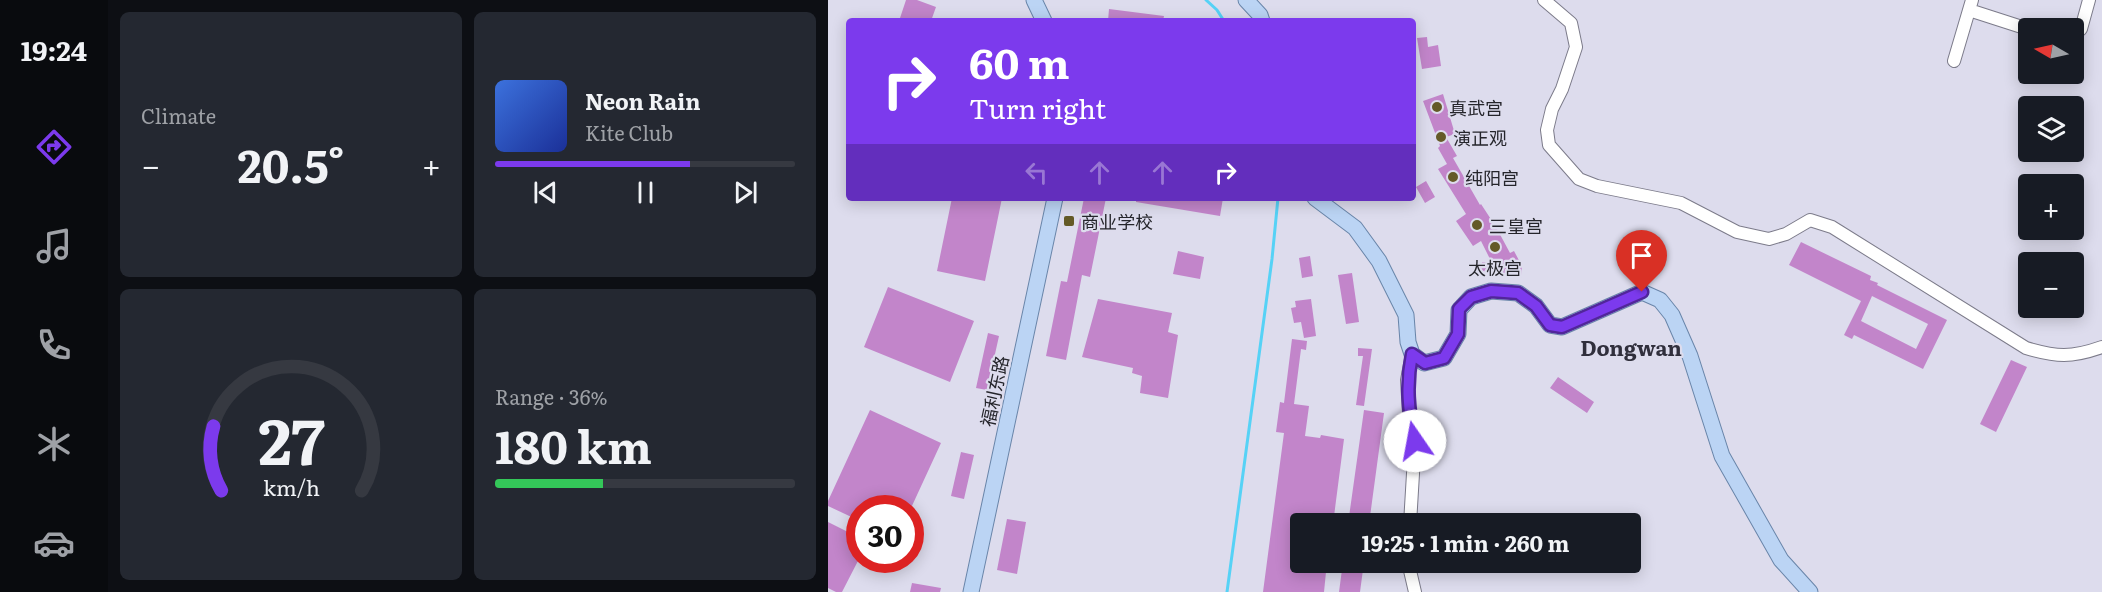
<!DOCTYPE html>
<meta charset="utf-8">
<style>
body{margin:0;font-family:Literata,"Noto Sans SC",serif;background:#242831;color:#f1f3f6;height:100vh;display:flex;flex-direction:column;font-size:22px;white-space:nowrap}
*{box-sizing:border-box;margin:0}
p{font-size:20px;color:#9ea1a6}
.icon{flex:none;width:33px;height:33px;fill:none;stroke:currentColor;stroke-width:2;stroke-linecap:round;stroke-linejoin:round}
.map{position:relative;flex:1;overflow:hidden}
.drawer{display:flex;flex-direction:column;gap:12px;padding:12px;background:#0d0f14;width:720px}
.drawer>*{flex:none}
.guide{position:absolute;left:18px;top:18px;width:570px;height:183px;border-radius:6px;box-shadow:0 3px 15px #0003;background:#7c3aed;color:#fff;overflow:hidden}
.needle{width:39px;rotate:279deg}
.controls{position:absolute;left:1190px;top:18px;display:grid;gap:12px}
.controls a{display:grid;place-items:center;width:66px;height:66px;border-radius:6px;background:#171b24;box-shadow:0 3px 15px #0003;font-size:30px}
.speed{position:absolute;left:18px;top:495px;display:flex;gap:12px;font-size:30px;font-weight:700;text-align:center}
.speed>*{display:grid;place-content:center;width:78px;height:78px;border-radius:50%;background:#171b24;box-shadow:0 3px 15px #0003;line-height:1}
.speed .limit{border:9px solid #d22;background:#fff;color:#111}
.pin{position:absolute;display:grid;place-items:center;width:51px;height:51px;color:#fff;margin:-62px -26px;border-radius:50% 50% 50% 0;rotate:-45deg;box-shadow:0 0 6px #0007}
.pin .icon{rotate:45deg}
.me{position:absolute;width:66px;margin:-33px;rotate:348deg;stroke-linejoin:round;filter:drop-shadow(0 0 4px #0008)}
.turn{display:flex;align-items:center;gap:21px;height:126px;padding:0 24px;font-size:27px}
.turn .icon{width:78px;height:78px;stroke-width:2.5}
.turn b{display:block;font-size:42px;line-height:51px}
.lanes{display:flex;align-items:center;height:57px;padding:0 24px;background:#0003;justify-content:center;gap:30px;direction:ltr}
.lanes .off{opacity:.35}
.big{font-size:45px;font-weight:700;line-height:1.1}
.drawer .tile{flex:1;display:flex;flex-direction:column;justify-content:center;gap:9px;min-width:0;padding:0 21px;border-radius:9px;background:#242831}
.drawer .dial{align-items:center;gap:0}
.dial svg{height:156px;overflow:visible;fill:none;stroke:#363941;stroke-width:7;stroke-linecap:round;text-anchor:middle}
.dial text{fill:#f1f3f6;stroke:none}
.song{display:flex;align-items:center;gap:18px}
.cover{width:72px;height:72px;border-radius:9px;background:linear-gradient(135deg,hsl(220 70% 55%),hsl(230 70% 35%))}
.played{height:6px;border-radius:3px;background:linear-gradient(90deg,#7c3aed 65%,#363941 65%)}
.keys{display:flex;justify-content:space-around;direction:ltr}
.heat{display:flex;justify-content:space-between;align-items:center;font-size:33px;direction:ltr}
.charge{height:9px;border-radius:4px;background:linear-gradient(90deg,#34c759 36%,#363941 0)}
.drawer .tiles{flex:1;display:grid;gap:12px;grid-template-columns:repeat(2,1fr)}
.trip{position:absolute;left:462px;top:513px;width:351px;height:60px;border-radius:6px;background:#171b24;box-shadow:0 3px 15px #0003;font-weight:700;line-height:60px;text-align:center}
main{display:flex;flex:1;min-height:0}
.tab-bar{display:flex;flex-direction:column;width:108px;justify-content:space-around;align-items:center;background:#090b0e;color:#9ea1a6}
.tab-bar .icon{width:42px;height:42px}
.tab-bar .selected{color:#7c3aed}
.tab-bar b{font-size:27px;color:#f1f3f6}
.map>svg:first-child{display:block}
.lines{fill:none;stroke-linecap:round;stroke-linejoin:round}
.stream{stroke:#56d2f6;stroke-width:3}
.building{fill:#c285ca;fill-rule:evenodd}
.minor-casing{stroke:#7c7b8a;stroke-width:14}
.major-casing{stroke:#6985a9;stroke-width:17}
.minor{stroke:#fff;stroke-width:12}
.major{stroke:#bbd4f4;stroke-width:15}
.route-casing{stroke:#51269a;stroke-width:15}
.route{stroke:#7c3aed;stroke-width:10}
.poi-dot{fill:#645a27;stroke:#dddced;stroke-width:2}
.labels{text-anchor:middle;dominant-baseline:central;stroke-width:4.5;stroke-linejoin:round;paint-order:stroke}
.poi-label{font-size:18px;fill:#25252b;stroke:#dddced;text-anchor:start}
.street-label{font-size:18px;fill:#25252b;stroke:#dddced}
.quarter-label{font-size:21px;font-weight:bold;fill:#302f3c;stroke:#dddced}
</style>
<main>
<nav class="tab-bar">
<b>19:24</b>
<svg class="icon selected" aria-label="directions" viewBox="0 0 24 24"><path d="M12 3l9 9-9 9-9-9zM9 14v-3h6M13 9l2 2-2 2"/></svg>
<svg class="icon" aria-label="music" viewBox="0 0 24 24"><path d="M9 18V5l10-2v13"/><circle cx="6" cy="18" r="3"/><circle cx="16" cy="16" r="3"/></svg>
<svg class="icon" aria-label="phone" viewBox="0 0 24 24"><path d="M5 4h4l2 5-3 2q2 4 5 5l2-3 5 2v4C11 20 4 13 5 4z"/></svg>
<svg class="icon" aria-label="climate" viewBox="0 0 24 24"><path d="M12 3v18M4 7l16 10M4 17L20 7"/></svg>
<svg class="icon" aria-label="car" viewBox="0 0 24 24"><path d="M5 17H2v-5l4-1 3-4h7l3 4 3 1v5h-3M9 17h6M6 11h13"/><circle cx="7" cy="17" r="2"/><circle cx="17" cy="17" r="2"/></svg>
</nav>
<section class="drawer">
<div class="tiles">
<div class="tile"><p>Climate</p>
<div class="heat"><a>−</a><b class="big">20.5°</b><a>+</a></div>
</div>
<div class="tile">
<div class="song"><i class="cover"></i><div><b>Neon Rain</b><p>Kite Club</p></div></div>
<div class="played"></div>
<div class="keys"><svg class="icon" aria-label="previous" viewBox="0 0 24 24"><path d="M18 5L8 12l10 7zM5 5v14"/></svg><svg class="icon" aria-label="pause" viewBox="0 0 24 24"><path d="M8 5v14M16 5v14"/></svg><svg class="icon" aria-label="next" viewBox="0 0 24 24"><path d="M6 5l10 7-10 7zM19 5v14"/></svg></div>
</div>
<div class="tile dial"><svg viewBox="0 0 100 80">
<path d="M14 69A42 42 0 1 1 86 69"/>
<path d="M14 69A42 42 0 0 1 10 36" stroke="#7c3aed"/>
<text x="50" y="56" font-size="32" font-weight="700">27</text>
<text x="50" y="72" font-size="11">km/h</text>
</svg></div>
<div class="tile"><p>Range · 36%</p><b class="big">180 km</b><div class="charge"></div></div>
</div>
</section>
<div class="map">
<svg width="1274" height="592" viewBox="0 0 1274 592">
<rect width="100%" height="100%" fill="#dddced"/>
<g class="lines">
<path class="stream" d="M378,0L389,10L396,21
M399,592L444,259L450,198"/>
</g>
<path class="building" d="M78,0H89L108,7L103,21H71Z
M281,9L336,16L335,21H280Z
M599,37L600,47L610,45L613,66L594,69L589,38Z
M615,94L627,134L618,137L629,156L625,158L652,205L653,204L668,227L682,253L686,251L694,266L693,275L653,271L654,262L664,263L653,241L645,246L628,221L638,214L610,169L619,164L610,148L612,146L595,101Z
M598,181L607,197L597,203L588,187Z
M124,198H174L157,281L109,271Z
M256,198H278L262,277L254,275L238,360L218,356L233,281L239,282Z
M308,198H395L392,216L308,202Z
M973,242L1043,276L1042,280L1050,283L1049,285L1119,320L1095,369L1026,335L1024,339L1016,335L1033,301L961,265ZM1044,296L1100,324L1088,349L1033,321Z
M350,251L376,257L372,279L345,274Z
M482,256L485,276L474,278L471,258Z
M524,273L531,322L518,324L510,275Z
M60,287L146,321L122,382L36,347Z
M270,299L344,313L340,332L350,335L340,398L312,393L314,376L304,373L305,368L254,357Z
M483,299L488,336L476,338L473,322L466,323L463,308L468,307L467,301Z
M160,333L171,336L159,390L148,388Z
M464,339L479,341L478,350L473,349L466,404L481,406L477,436L492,438L493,435L516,439L505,524H468L462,562H499L496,592H435L456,433L448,432L452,402L456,403Z
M530,348L544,349L536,406L528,405L535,356H530Z
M1183,360L1199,367L1168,432L1152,424Z
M730,377L766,402L759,413L722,388Z
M42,410L113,443L83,508H32V521L0,506V501Z
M536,410L556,413L541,524H520Z
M133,452L146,455L136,499L123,496Z
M179,519L198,522L189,574L169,570Z
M0,522L32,538V557L14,592H8L0,588Z
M515,562H536L532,592H511Z
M84,583L113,588L112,592H82Z"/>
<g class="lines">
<g class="minor-casing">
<path id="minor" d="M716,0L743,23L748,47L734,89L724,109L719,130L721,145L751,179L769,186L853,203L909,232L941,239L958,234L982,220L1004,227L1198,348C1229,357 1243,358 1274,347
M1141,10L1200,29
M1245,36L1253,29L1261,0
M1126,61L1144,0
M582,524L587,440L581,413L579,380L584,354
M580,562L587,592"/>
</g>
<g class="major-casing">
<path id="major" d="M206,0L216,21
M418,0L432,15L434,21
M487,198L527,228L551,261L578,315L580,342L584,354L596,363L616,358L630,334L631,310L643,297L663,291L690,293L708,306L722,325L734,327L814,292L832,300L844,315L862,356L894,456L953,560L982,592
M143,592L227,198"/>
</g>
<use href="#minor" class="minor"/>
<use href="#major" class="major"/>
</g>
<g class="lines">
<g class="route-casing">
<path id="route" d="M587,441C580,410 578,384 584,354L597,363L616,358L630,334L631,309L643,297L663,291L690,293L708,306L722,325L734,327L814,292"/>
</g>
<use href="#route" class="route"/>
</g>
<g class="poi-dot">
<circle cx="609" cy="107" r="6"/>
<circle cx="613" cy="137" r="6"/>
<circle cx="625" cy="177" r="6"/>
<rect x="235" y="215" width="12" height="12" rx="3"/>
<circle cx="649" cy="225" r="6"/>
<circle cx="667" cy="247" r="6"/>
</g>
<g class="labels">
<g class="poi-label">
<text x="621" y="107">真武宫</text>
<text x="625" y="137">演正观</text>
<text x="637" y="177">纯阳宫</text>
<text x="253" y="221">商业学校</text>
<text x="661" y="225">三皇宫</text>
<text x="667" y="267" text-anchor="middle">太极宫</text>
</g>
<g class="street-label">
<text transform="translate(166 391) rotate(-78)">福利东路</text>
</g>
<g class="quarter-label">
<text x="803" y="346">Dongwan</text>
</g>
</g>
</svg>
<div class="controls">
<a><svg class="needle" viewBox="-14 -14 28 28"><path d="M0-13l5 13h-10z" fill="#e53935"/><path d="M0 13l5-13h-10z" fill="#9ea1a6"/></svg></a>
<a><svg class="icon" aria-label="layers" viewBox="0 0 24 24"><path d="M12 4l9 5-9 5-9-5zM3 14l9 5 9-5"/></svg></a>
<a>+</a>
<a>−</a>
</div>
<div class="speed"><div class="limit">30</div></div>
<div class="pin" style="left:814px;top:292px;background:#d93025"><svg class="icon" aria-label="arrive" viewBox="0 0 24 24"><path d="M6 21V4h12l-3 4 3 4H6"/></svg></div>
<svg class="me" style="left:587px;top:441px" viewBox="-20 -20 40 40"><circle r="19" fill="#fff"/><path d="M0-13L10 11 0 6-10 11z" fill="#7c3aed"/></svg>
<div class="trip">19:25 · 1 min · 260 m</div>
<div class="guide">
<div class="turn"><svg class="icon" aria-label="right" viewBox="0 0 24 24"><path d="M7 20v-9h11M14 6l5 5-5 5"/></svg><div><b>60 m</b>Turn right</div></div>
<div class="lanes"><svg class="icon off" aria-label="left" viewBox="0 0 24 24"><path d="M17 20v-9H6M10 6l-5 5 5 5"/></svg><svg class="icon off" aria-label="ahead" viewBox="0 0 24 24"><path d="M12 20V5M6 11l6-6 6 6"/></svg><svg class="icon off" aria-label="ahead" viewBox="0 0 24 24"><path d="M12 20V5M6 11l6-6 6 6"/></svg><svg class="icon" aria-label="right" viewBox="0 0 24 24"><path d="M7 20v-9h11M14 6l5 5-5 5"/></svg></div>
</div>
</div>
</main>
